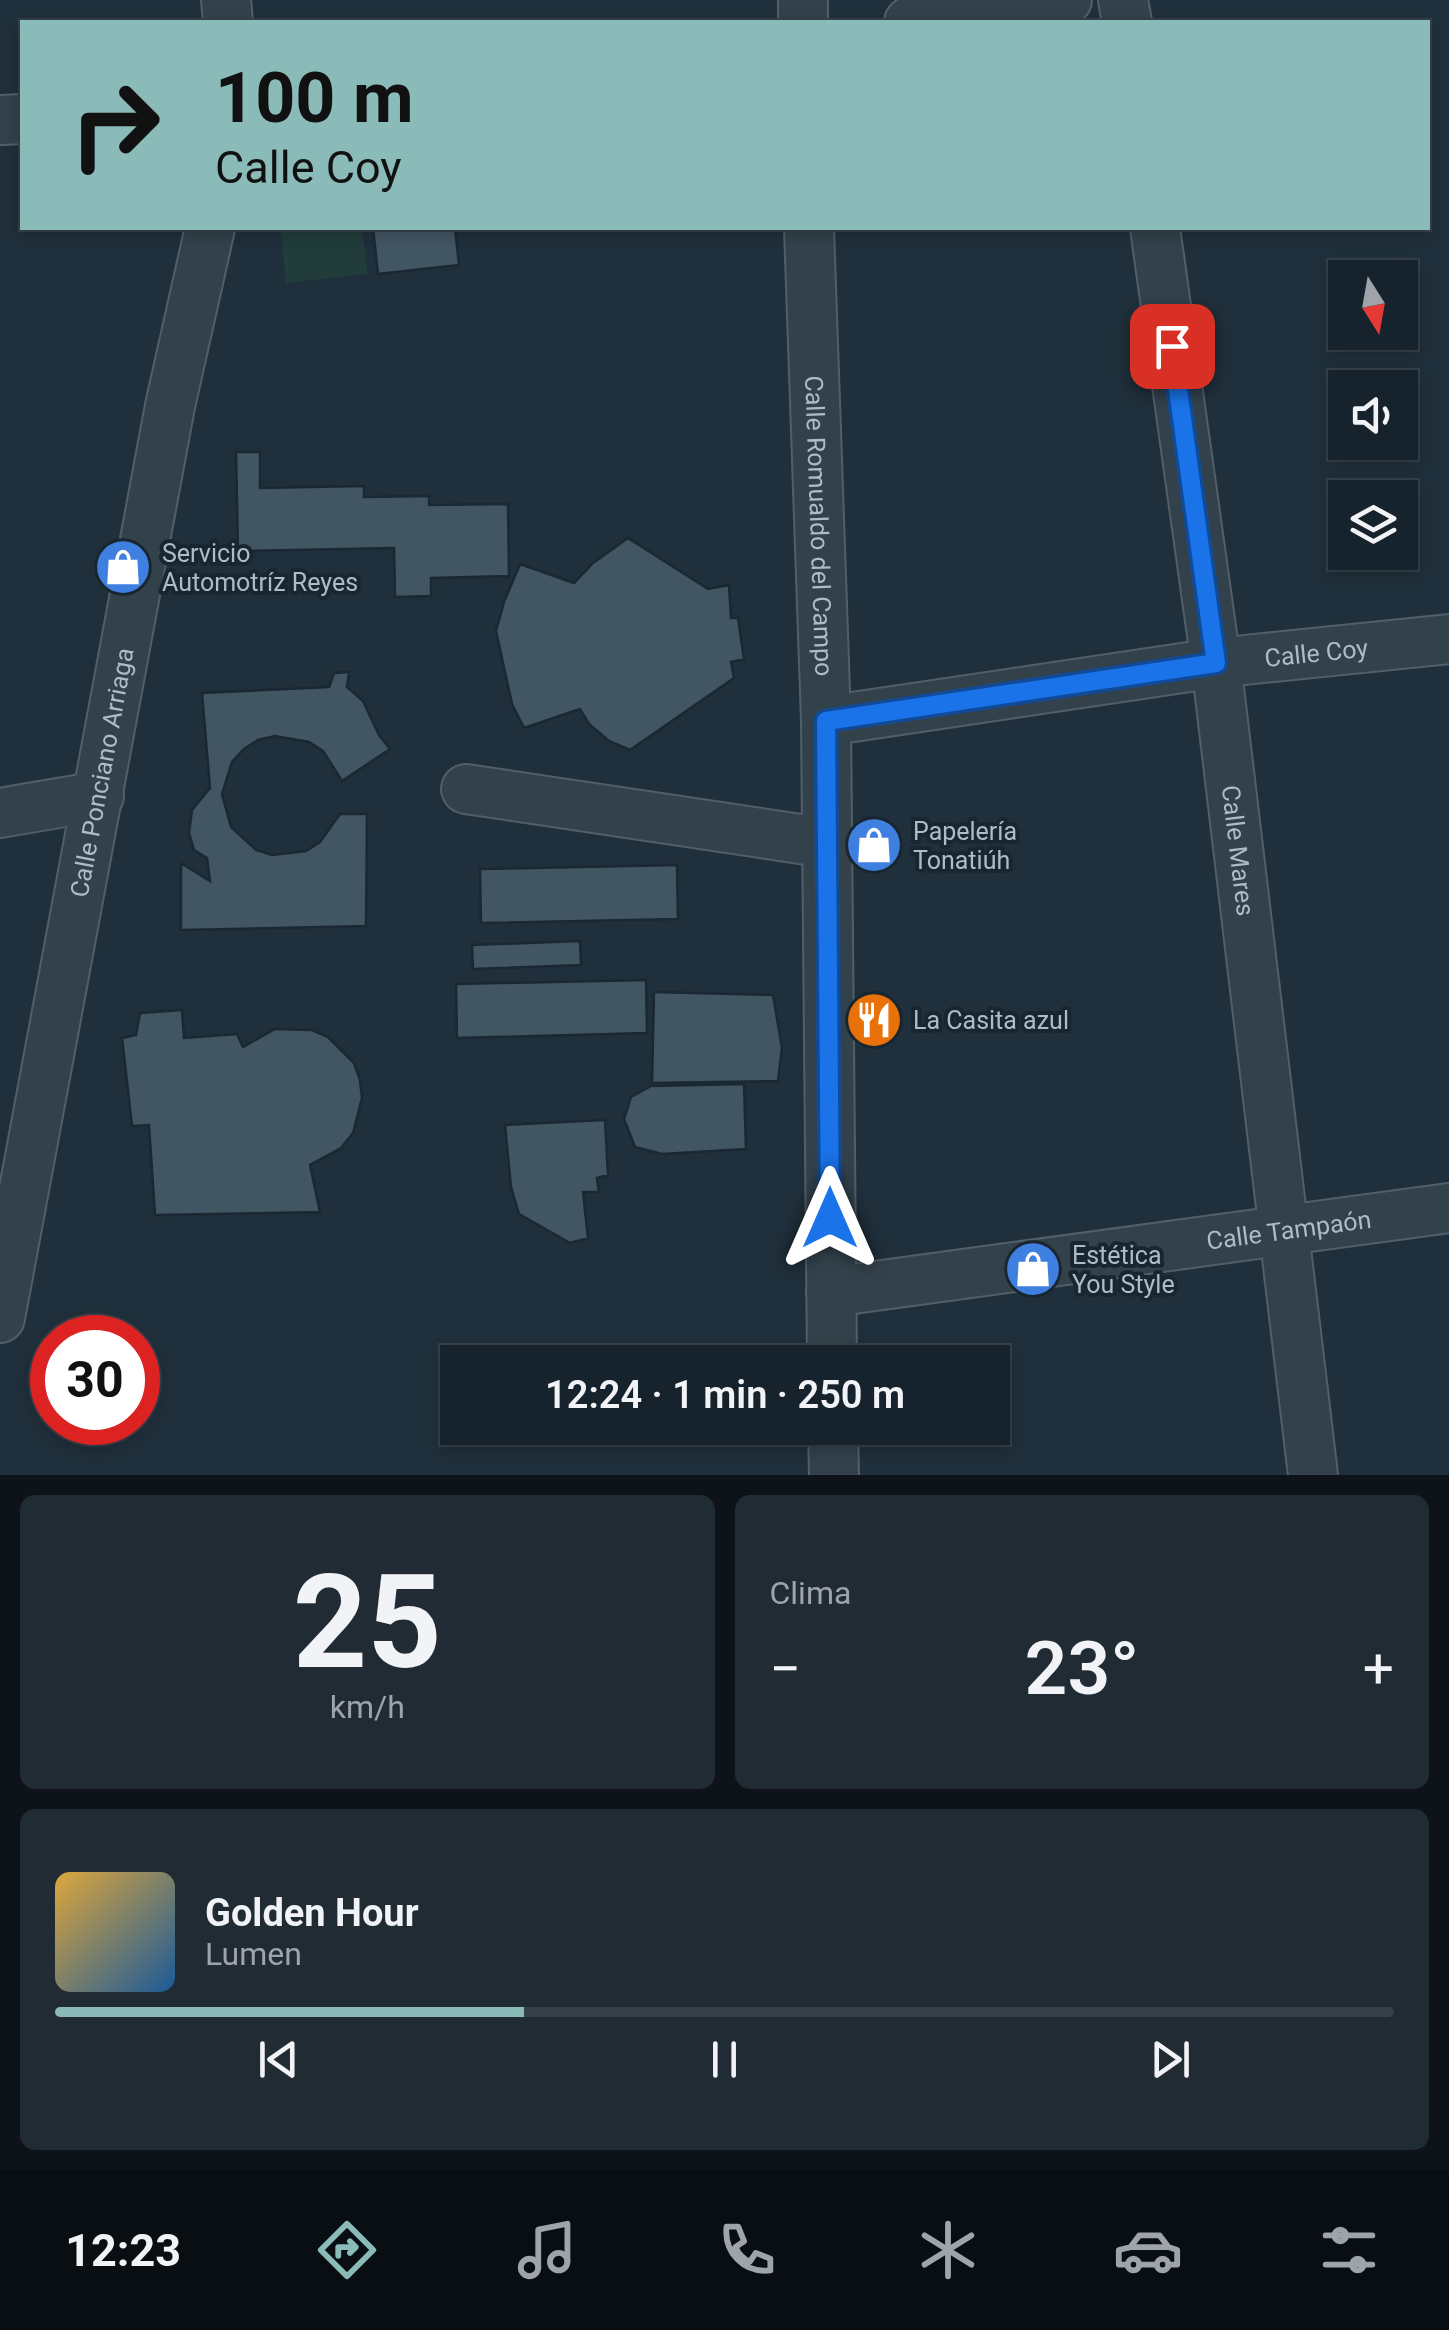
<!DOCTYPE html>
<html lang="es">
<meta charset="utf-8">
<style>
body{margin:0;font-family:Roboto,sans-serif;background:#202b34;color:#f1f3f6;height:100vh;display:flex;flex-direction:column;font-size:38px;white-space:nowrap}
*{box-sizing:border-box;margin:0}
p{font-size:32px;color:#9ea4a9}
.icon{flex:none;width:55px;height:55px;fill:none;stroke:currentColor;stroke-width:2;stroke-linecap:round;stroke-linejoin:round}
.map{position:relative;height:1475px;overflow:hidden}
.drawer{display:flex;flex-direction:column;gap:20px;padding:20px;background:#0d1318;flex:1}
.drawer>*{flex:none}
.hud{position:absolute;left:20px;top:20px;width:1410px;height:210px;border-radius:0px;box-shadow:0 5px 15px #0003,0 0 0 2px #364048;background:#8bbbb9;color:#111;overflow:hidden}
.needle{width:65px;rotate:169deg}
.buttons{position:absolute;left:1328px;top:260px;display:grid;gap:20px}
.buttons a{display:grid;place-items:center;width:90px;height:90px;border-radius:0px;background:#17232c;box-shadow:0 5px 15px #0003,0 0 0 2px #364048;font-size:50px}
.speed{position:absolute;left:30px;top:1315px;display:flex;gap:20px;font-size:50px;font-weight:700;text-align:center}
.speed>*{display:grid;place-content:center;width:130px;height:130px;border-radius:50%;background:#17232c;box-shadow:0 5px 15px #0003,0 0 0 2px #364048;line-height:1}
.speed .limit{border:15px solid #d22;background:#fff;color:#111}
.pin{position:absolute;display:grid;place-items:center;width:85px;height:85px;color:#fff;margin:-42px;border-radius:20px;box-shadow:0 5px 15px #0006}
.me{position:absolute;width:110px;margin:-55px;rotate:0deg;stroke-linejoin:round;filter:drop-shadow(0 0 8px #0008)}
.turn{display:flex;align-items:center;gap:35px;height:210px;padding:0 30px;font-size:45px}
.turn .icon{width:130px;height:130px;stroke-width:2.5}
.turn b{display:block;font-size:70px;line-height:85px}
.big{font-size:75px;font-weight:600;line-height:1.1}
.drawer .tile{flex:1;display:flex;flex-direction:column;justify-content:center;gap:15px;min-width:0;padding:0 35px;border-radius:15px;background:#202b34}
.drawer .dial{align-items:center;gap:0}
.dial b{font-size:130px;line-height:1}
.song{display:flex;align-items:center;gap:30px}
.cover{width:120px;height:120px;border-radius:15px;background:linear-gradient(135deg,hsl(40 70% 55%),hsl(210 70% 35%))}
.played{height:10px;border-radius:5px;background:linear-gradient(90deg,#8bbbb9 35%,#364048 35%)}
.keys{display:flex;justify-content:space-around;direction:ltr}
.heat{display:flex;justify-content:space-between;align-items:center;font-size:55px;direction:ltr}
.drawer .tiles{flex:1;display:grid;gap:20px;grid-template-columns:1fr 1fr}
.tile:last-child{grid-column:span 2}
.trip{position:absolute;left:440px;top:1345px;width:570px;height:100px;border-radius:0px;background:#17232c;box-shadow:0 5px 15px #0003,0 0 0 2px #364048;font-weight:600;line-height:100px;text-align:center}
.menu{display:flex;height:160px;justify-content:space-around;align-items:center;background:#090e12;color:#9ea4a9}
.menu .icon{width:70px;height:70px}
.menu .active{color:#8bbbb9}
.menu b{font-size:45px;color:#f1f3f6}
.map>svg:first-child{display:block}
.green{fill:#213c3b}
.building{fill:#425563;stroke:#1a2832;stroke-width:2.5}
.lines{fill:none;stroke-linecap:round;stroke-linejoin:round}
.minor-casing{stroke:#505f69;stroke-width:52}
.minor{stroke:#33414b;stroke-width:48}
.route-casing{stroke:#114b97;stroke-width:25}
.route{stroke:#1a73e8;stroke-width:18}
.labels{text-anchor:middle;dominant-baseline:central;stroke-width:8;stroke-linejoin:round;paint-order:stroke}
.street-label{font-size:25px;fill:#adbcc8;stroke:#182630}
.poi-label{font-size:25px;fill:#adbcc8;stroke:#182630;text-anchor:start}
</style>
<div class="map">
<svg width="1449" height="1475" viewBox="0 0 1449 1475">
<rect width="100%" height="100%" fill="#1f2f3b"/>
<path class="green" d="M280,228H362L368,274L286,283Z"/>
<path class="building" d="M373,228H455L459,265L378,274Z
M236,452H260V488L364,486V497L429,496V505L508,504L509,576L431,578V596L395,597L394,548L238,551Z
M628,538L708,589L729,585L731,618H738L744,659L731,662L734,678L630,750L609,741L589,724L580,709L524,728L512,704L496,631L504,602L520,564L574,583L593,563Z
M349,672L347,687L363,701L379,735L390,749L342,781L323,751L309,742L275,736L258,740L244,749L232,762L222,794L231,827L256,850L272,855L306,851L320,842L340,814H367L366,926L181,930V863L210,881L207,858L194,850L189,833L192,810L210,788L202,693L329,687L334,673Z
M677,865L678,919L481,923L480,869Z
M580,941L581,965L473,969L472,945Z
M646,980L647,1033L457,1038L456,984Z
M654,992L773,995L782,1048L778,1081L652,1083Z
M182,1010L184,1038L237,1034L243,1047L275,1029L312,1030L328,1037L354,1063L360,1080L362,1098L353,1133L341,1148L310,1165L320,1212L155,1215L149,1125L132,1126L122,1038L136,1035L140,1013Z
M744,1084L746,1149L662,1154L635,1147L624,1119L631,1097L651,1086Z
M605,1120L608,1175L597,1178L599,1192H583L588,1238L570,1243L519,1214L511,1187L505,1125Z"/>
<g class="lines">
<g class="minor-casing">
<g id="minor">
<path d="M226,0L228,22"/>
<path d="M803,0V22"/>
<path d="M1123,0L1127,22"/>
<path d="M909,22L1067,0"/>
<path d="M0,120L22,119"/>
<path id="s1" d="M809,228L826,721L832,1362"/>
<path id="s2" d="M1155,228L1216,663L1313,1475"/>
<path id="s3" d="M826,721L1216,663L1449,639"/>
<path d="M466,789L827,843"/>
<path d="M0,813L99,796"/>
<path id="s4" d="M831,1292L1449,1208"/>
<path id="s5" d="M0,1318L170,406L210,228"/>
<path d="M833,1428L834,1475"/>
</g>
</g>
<use href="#minor" class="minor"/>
</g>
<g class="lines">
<g class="route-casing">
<path id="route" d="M830,1218L826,721L1216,663L1172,346"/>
</g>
<use href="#route" class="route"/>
</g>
<defs>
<g id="shop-disc" transform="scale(2.875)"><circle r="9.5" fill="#3f7fe0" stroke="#182630"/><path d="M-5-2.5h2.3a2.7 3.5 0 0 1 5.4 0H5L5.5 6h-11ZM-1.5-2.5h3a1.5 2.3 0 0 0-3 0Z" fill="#fff"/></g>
<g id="restaurant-disc" transform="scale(2.875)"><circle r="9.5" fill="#e8710a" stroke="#182630"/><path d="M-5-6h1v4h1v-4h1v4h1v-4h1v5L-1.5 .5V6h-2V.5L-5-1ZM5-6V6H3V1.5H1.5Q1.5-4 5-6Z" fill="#fff"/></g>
</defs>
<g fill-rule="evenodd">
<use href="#shop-disc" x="123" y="567"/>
<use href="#shop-disc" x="874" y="845"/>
<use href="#restaurant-disc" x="874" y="1020"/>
<use href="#shop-disc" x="1033" y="1269"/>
</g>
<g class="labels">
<g class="street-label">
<text stroke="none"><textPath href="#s1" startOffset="298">Calle Romualdo del Campo</textPath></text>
<text stroke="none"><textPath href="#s3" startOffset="495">Calle Coy</textPath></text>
<text stroke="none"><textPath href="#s5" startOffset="555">Calle Ponciano Arriaga</textPath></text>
<text stroke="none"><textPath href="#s2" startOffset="628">Calle Mares</textPath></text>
<text stroke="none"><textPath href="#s4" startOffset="462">Calle Tampaón</textPath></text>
</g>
<g class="poi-label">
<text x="162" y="553">Servicio<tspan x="162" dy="29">Automotríz Reyes</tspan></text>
<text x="913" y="831">Papelería<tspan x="913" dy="29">Tonatiúh</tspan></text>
<text x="913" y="1020">La Casita azul</text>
<text x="1072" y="1255">Estética<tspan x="1072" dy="29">You Style</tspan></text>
</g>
</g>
</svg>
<div class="buttons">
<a><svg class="needle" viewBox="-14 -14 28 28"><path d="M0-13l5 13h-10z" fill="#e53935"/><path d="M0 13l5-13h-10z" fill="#9ea4a9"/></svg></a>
<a><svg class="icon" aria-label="sound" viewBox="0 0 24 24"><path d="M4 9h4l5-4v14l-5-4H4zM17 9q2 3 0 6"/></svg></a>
<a><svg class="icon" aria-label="layers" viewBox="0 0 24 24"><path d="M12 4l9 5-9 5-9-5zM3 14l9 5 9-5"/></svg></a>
</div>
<div class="speed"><div class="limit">30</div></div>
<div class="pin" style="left:1172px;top:346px;background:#d93025"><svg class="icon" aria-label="arrive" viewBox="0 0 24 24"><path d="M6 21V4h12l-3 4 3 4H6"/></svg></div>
<svg class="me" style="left:830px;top:1218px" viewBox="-20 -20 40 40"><path d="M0-17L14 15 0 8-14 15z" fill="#1a73e8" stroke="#fff" stroke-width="4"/></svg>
<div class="trip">12:24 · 1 min · 250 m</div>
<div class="hud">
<div class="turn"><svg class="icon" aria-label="right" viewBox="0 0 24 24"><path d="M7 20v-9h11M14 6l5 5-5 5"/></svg><div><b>100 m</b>Calle Coy</div></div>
</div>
</div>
<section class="drawer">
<div class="tiles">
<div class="tile dial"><b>25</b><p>km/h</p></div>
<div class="tile"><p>Clima</p>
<div class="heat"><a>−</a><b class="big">23°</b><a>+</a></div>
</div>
<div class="tile">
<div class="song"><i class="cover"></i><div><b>Golden Hour</b><p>Lumen</p></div></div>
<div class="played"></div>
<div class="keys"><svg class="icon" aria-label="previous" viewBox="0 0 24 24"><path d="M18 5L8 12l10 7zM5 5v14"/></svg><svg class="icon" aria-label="pause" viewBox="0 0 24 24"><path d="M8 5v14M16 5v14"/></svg><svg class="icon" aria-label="next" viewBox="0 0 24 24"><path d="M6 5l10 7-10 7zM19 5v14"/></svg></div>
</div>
</div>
</section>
<nav class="menu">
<b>12:23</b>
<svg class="icon active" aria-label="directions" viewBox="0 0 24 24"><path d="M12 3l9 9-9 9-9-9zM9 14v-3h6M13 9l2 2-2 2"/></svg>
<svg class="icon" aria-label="music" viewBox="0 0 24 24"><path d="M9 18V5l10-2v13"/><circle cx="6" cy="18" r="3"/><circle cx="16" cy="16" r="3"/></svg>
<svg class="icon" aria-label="phone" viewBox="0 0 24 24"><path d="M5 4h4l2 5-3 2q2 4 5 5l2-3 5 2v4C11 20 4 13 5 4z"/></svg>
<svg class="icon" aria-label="climate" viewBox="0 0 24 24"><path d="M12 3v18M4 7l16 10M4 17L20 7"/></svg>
<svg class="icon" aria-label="car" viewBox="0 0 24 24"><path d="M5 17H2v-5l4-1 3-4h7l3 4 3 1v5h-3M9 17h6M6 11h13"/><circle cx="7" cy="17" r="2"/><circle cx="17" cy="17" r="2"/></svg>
<svg class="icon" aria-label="filters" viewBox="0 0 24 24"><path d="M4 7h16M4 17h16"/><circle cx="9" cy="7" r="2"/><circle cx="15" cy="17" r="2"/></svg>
</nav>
